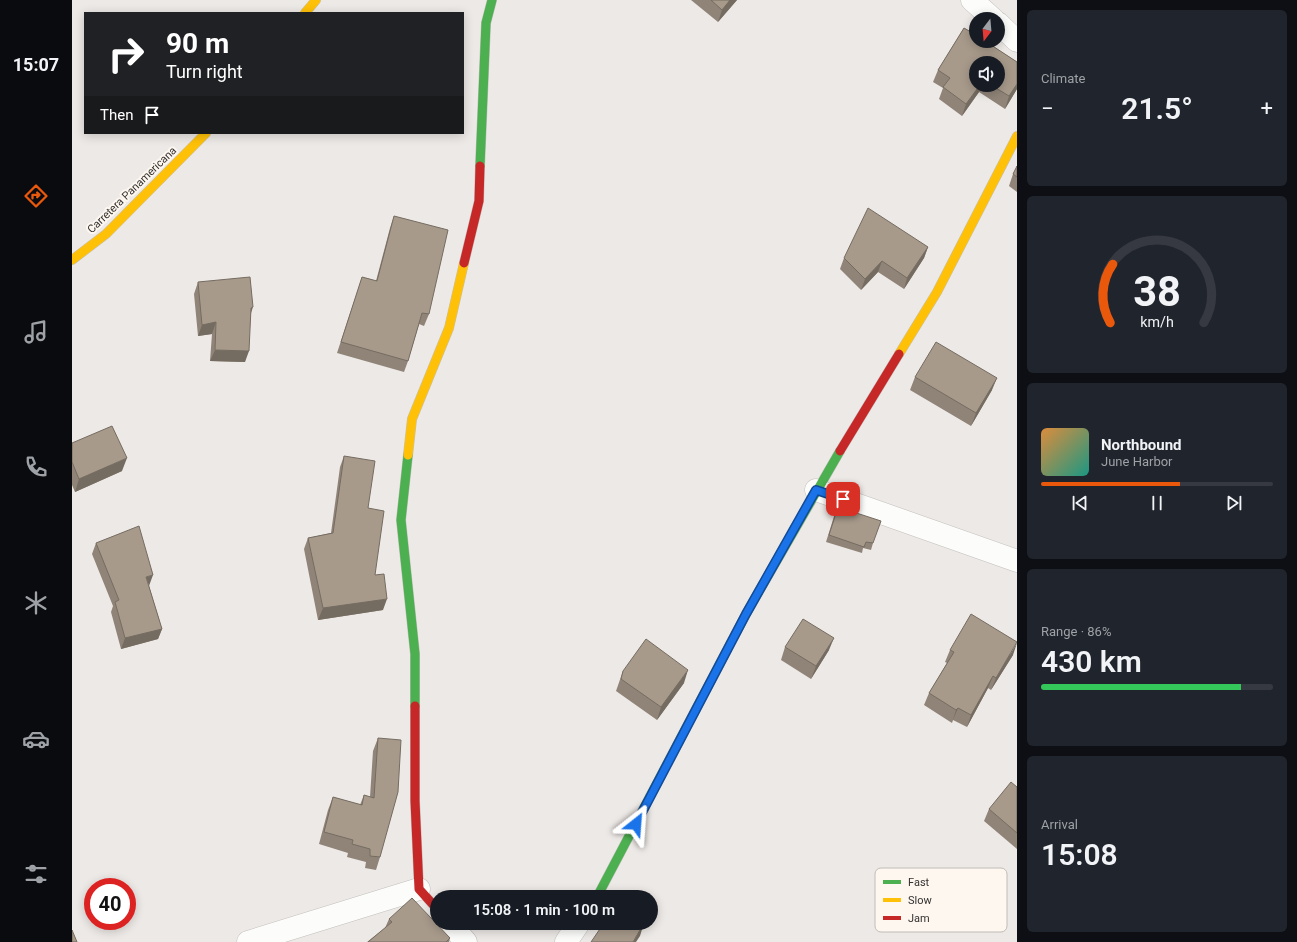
<!DOCTYPE html>
<meta charset="utf-8">
<style>
body{margin:0;font-family:Roboto,sans-serif;background:#20242c;color:#f1f3f6;height:100vh;display:flex;flex-direction:column;font-size:15px;white-space:nowrap}
*{box-sizing:border-box;margin:0}
p{font-size:13px;color:#9ea1a6}
.icon{flex:none;width:22px;height:22px;fill:none;stroke:currentColor;stroke-width:2;stroke-linecap:round;stroke-linejoin:round}
.map{position:relative;flex:1;overflow:hidden}
.side{display:flex;flex-direction:column;gap:10px;padding:10px;background:#0d0f14;width:280px}
.side>*{flex:none}
.guide{position:absolute;left:12px;top:12px;width:380px;height:122px;border-radius:0px;box-shadow:0 2px 10px #0003;background:#202124;color:#fff;overflow:hidden}
.needle{width:26px;rotate:196deg}
.buttons{position:absolute;left:897px;top:12px;display:grid;gap:8px}
.buttons a{display:grid;place-items:center;width:36px;height:36px;border-radius:50%;background:#171b24;box-shadow:0 2px 10px #0003;font-size:20px}
.speed{position:absolute;left:12px;top:878px;display:flex;gap:8px;font-size:20px;font-weight:700;text-align:center}
.speed>*{display:grid;place-content:center;width:52px;height:52px;border-radius:50%;background:#171b24;box-shadow:0 2px 10px #0003;line-height:1}
.speed .limit{border:6px solid #d22;background:#fff;color:#111}
.pin{position:absolute;display:grid;place-items:center;width:34px;height:34px;color:#fff;margin:-17px;border-radius:8px;box-shadow:0 2px 6px #0006}
.me{position:absolute;width:44px;margin:-22px;rotate:28deg;stroke-linejoin:round;filter:drop-shadow(0 0 3px #0008)}
.turn{display:flex;align-items:center;gap:14px;height:84px;padding:0 16px;font-size:18px}
.turn .icon{width:52px;height:52px;stroke-width:2.5}
.turn b{display:block;font-size:28px;line-height:34px}
.then{display:flex;align-items:center;height:38px;padding:0 16px;background:#0003;gap:8px;font-size:15px}
.big{font-size:30px;font-weight:600;line-height:1.1}
.side .card{flex:1;display:flex;flex-direction:column;justify-content:center;gap:6px;min-width:0;padding:0 14px;border-radius:6px;background:#20242c}
.side .dial{align-items:center;gap:0}
.dial svg{height:104px;overflow:visible;fill:none;stroke:#363941;stroke-width:7;stroke-linecap:round;text-anchor:middle}
.dial text{fill:#f1f3f6;stroke:none}
.song{display:flex;align-items:center;gap:12px}
.cover{width:48px;height:48px;border-radius:6px;background:linear-gradient(135deg,hsl(30 70% 55%),hsl(170 70% 35%))}
.played{height:4px;border-radius:2px;background:linear-gradient(90deg,#ea580c 60%,#363941 60%)}
.keys{display:flex;justify-content:space-around;direction:ltr}
.heat{display:flex;justify-content:space-between;align-items:center;font-size:22px;direction:ltr}
.charge{height:6px;border-radius:3px;background:linear-gradient(90deg,#34c759 86%,#363941 0)}
.trip{position:absolute;left:358px;top:890px;width:228px;height:40px;border-radius:20px;background:#171b24;box-shadow:0 2px 10px #0003;font-weight:600;line-height:40px;text-align:center}
main{display:flex;flex:1;min-height:0}
.menu{display:flex;flex-direction:column;width:72px;justify-content:space-around;align-items:center;background:#090b0e;color:#9ea1a6}
.menu .icon{width:28px;height:28px}
.menu .current{color:#ea580c}
.menu b{font-size:18px;color:#f1f3f6}
.map>svg:first-child{display:block}
.lines{fill:none;stroke-linecap:round;stroke-linejoin:round}
.street-casing{stroke:#c2bfbc;stroke-width:23}
.fast-casing{stroke:#c2bfbc;stroke-width:10}
.slow-casing{stroke:#c2bfbc;stroke-width:10}
.jam-casing{stroke:#c2bfbc;stroke-width:10}
.street{stroke:#fcfcfb;stroke-width:22}
.fast{stroke:#4caf50;stroke-width:9}
.slow{stroke:#ffc107;stroke-width:9}
.jam{stroke:#c62828;stroke-width:9}
.wall{fill:#908478;fill-rule:evenodd}
.shaded-wall{fill:#756c61}
.building{fill:#a79a8b;stroke:#756c61}
.route-casing{stroke:#114b97;stroke-width:10}
.route{stroke:#1a73e8;stroke-width:7}
.labels{text-anchor:middle;dominant-baseline:central;stroke-width:4;stroke-linejoin:round;paint-order:stroke}
.street-label{font-size:11px;fill:#34312f;stroke:#fdf7f0}
.key{fill:#fdf7f0;stroke:#c1bcb6;stroke-width:1}
.key-label{font-size:11px;fill:#34312f}
</style>
<main>
<nav class="menu">
<b>15:07</b>
<svg class="icon current" aria-label="directions" viewBox="0 0 24 24"><path d="M12 3l9 9-9 9-9-9zM9 14v-3h6M13 9l2 2-2 2"/></svg>
<svg class="icon" aria-label="music" viewBox="0 0 24 24"><path d="M9 18V5l10-2v13"/><circle cx="6" cy="18" r="3"/><circle cx="16" cy="16" r="3"/></svg>
<svg class="icon" aria-label="phone" viewBox="0 0 24 24"><path d="M5 4h4l2 5-3 2q2 4 5 5l2-3 5 2v4C11 20 4 13 5 4z"/></svg>
<svg class="icon" aria-label="climate" viewBox="0 0 24 24"><path d="M12 3v18M4 7l16 10M4 17L20 7"/></svg>
<svg class="icon" aria-label="car" viewBox="0 0 24 24"><path d="M5 17H2v-5l4-1 3-4h7l3 4 3 1v5h-3M9 17h6M6 11h13"/><circle cx="7" cy="17" r="2"/><circle cx="17" cy="17" r="2"/></svg>
<svg class="icon" aria-label="filters" viewBox="0 0 24 24"><path d="M4 7h16M4 17h16"/><circle cx="9" cy="7" r="2"/><circle cx="15" cy="17" r="2"/></svg>
</nav>
<div class="map">
<svg width="945" height="942" viewBox="0 0 945 942">
<rect width="100%" height="100%" fill="#ede9e6"/>
<g class="lines">
<g class="street-casing">
<path id="street" d="M900,0L921,19
M926,23L945,41
M744,490L945,561
M377,923L394,942
M176,942L347,889
M494,942L507,923"/>
</g>
<g class="fast-casing">
<path id="fast" d="M408,166L414,23L420,0
M336,455L329,520L343,654V706
M525,897L674,614L768,451"/>
</g>
<g class="slow-casing">
<path id="slow" d="M233,13L244,0
M0,260L34,234L134,133
M827,354L865,292L945,136
M336,455L340,419L377,328L392,263"/>
</g>
<g class="jam-casing">
<path id="jam" d="M392,263L407,201L408,166
M768,451L827,354
M343,706V801L347,889L365,909"/>
</g>
<use href="#street" class="street"/>
<use href="#fast" class="fast"/>
<use href="#slow" class="slow"/>
<use href="#jam" class="jam"/>
</g>
<path class="wall" d="M619,0H665L646,22Z
M892,28L904,35V41H913L945,62V89L933,109L907,92L890,116L867,99L871,88L861,82L866,70ZM904,63H926V85H904Z
M945,166V192L937,186L941,174Z
M322,216L357,314L352,326L347,324L336,361L332,372L265,353L290,277L304,281L318,228Z
M856,247L852,258L832,289L806,272L789,290L768,269L772,258Z
M126,282L178,315L173,362L138,361L140,334L126,336L122,294Z
M843,377L920,390L899,426L838,390Z
M0,443L50,471L3,492L0,485Z
M272,456L296,508L303,575L311,610L246,620L232,549L236,538L259,533L268,467Z
M763,513L801,543L799,550L791,548L790,553L754,542Z
M24,543L77,586L90,629L86,639L49,649L39,612L41,606L20,554Z
M713,647L757,650L739,679L709,660Z
M878,650L941,655L919,690L916,688L895,727L881,720L880,723L852,705L857,693L875,663L873,662Z
M551,671L612,683L585,720L544,691Z
M306,738L308,857L304,870L293,868L294,862L275,857L276,853L247,844L256,810L261,797L288,805L292,795L298,797L301,751Z
M945,787V849L912,821L917,809Z
M317,919L378,938L377,942H295L313,928Z"/>
<path class="shaded-wall" d="M658,0H665L646,22L650,10Z
M945,84V89L933,109L937,96Z
M908,85H910L907,92L890,116L894,104Z
M856,247L852,258L832,289L835,278Z
M810,261L806,272L789,290L793,279Z
M181,307L177,319L179,308Z
M144,322L140,334L126,336L130,325Z
M143,350L177,351L173,362L138,361Z
M925,378L920,390L899,426L904,413Z
M55,458L50,471L3,492L7,479Z
M81,575L77,586L74,577Z
M315,599L311,610L246,620L251,608Z
M90,629L86,639L49,649L53,638Z
M762,638L757,650L739,679L744,666Z
M945,643L941,655L919,690L924,678Z
M616,670L612,683L585,720L589,707Z
M921,676L916,688L895,727L899,715Z
M886,708L881,720L880,723L884,710Z
M572,923L568,936L564,942H561Z"/>
<path class="building" d="M639,0H658L650,10Z
M892,28L904,35V41H913L945,62V84L937,96L919,85H926V63H904V85H908L894,104L871,87L878,78L866,70Z
M945,166V177L941,174Z
M796,208L856,247L835,278L810,261L793,279L772,258Z
M322,216L376,230L357,314L350,313L336,361L269,342L290,277L305,281Z
M178,277L181,307L179,308L177,351L143,350L144,322L130,325L126,282Z
M864,342L925,378L904,413L843,377Z
M40,426L55,458L7,479L0,462V443Z
M272,456L303,461L296,508L312,511L303,575L312,574L315,599L251,608L236,538L261,533Z
M766,507L809,521L801,543L794,542L792,547L757,535Z
M67,526L81,575L74,577L90,629L53,638L43,602L47,600L24,543Z
M899,614L945,642L924,678L921,676L899,715L886,708L884,710L857,693L882,652L878,650Z
M731,619L762,638L744,666L713,647Z
M574,639L616,670L589,707L549,679L551,671Z
M306,738L329,740L326,792L308,857L298,856V849L280,844L281,840L252,832L261,797L290,805L292,795L302,798Z
M939,782L945,787V833L917,809Z
M340,898L378,938L374,942H296L320,922L317,919Z
M532,923H572L561,942H519Z
M0,930L5,942H0Z"/>
<g class="lines">
<g class="route-casing">
<path id="route" d="M564,824L674,614L744,490L771,499"/>
</g>
<use href="#route" class="route"/>
</g>
<g class="labels">
<g class="street-label">
<text transform="translate(60 190) rotate(-44)">Carretera Panamericana</text>
</g>
</g>
<rect x="803" y="868" width="132" height="64" rx="6" class="key"/>
<rect x="811" y="880" width="18" height="4" fill="#4caf50"/>
<rect x="811" y="898" width="18" height="4" fill="#ffc107"/>
<rect x="811" y="916" width="18" height="4" fill="#c62828"/>
<g class="key-label">
<text x="836" y="886">Fast</text>
<text x="836" y="904">Slow</text>
<text x="836" y="922">Jam</text>
</g>
</svg>
<div class="buttons">
<a><svg class="needle" viewBox="-14 -14 28 28"><path d="M0-13l5 13h-10z" fill="#e53935"/><path d="M0 13l5-13h-10z" fill="#9ea1a6"/></svg></a>
<a><svg class="icon" aria-label="sound" viewBox="0 0 24 24"><path d="M4 9h4l5-4v14l-5-4H4zM17 9q2 3 0 6"/></svg></a>
</div>
<div class="speed"><div class="limit">40</div></div>
<div class="pin" style="left:771px;top:499px;background:#d93025"><svg class="icon" aria-label="arrive" viewBox="0 0 24 24"><path d="M6 21V4h12l-3 4 3 4H6"/></svg></div>
<svg class="me" style="left:564px;top:824px" viewBox="-20 -20 40 40"><path d="M0-17L14 15 0 8-14 15z" fill="#1a73e8" stroke="#fff" stroke-width="4"/></svg>
<div class="trip">15:08 · 1 min · 100 m</div>
<div class="guide">
<div class="turn"><svg class="icon" aria-label="right" viewBox="0 0 24 24"><path d="M7 20v-9h11M14 6l5 5-5 5"/></svg><div><b>90 m</b>Turn right</div></div>
<div class="then">Then<svg class="icon" aria-label="arrive" viewBox="0 0 24 24"><path d="M6 21V4h12l-3 4 3 4H6"/></svg></div>
</div>
</div>
<section class="side">
<div class="card"><p>Climate</p>
<div class="heat"><a>−</a><b class="big">21.5°</b><a>+</a></div>
</div>
<div class="card dial"><svg viewBox="0 0 100 80">
<path d="M14 69A42 42 0 1 1 86 69"/>
<path d="M14 69A42 42 0 0 1 16 24" stroke="#ea580c"/>
<text x="50" y="56" font-size="32" font-weight="700">38</text>
<text x="50" y="72" font-size="11">km/h</text>
</svg></div>
<div class="card">
<div class="song"><i class="cover"></i><div><b>Northbound</b><p>June Harbor</p></div></div>
<div class="played"></div>
<div class="keys"><svg class="icon" aria-label="previous" viewBox="0 0 24 24"><path d="M18 5L8 12l10 7zM5 5v14"/></svg><svg class="icon" aria-label="pause" viewBox="0 0 24 24"><path d="M8 5v14M16 5v14"/></svg><svg class="icon" aria-label="next" viewBox="0 0 24 24"><path d="M6 5l10 7-10 7zM19 5v14"/></svg></div>
</div>
<div class="card"><p>Range · 86%</p><b class="big">430 km</b><div class="charge"></div></div>
<div class="card"><p>Arrival</p><b class="big">15:08</b></div>
</section>
</main>
